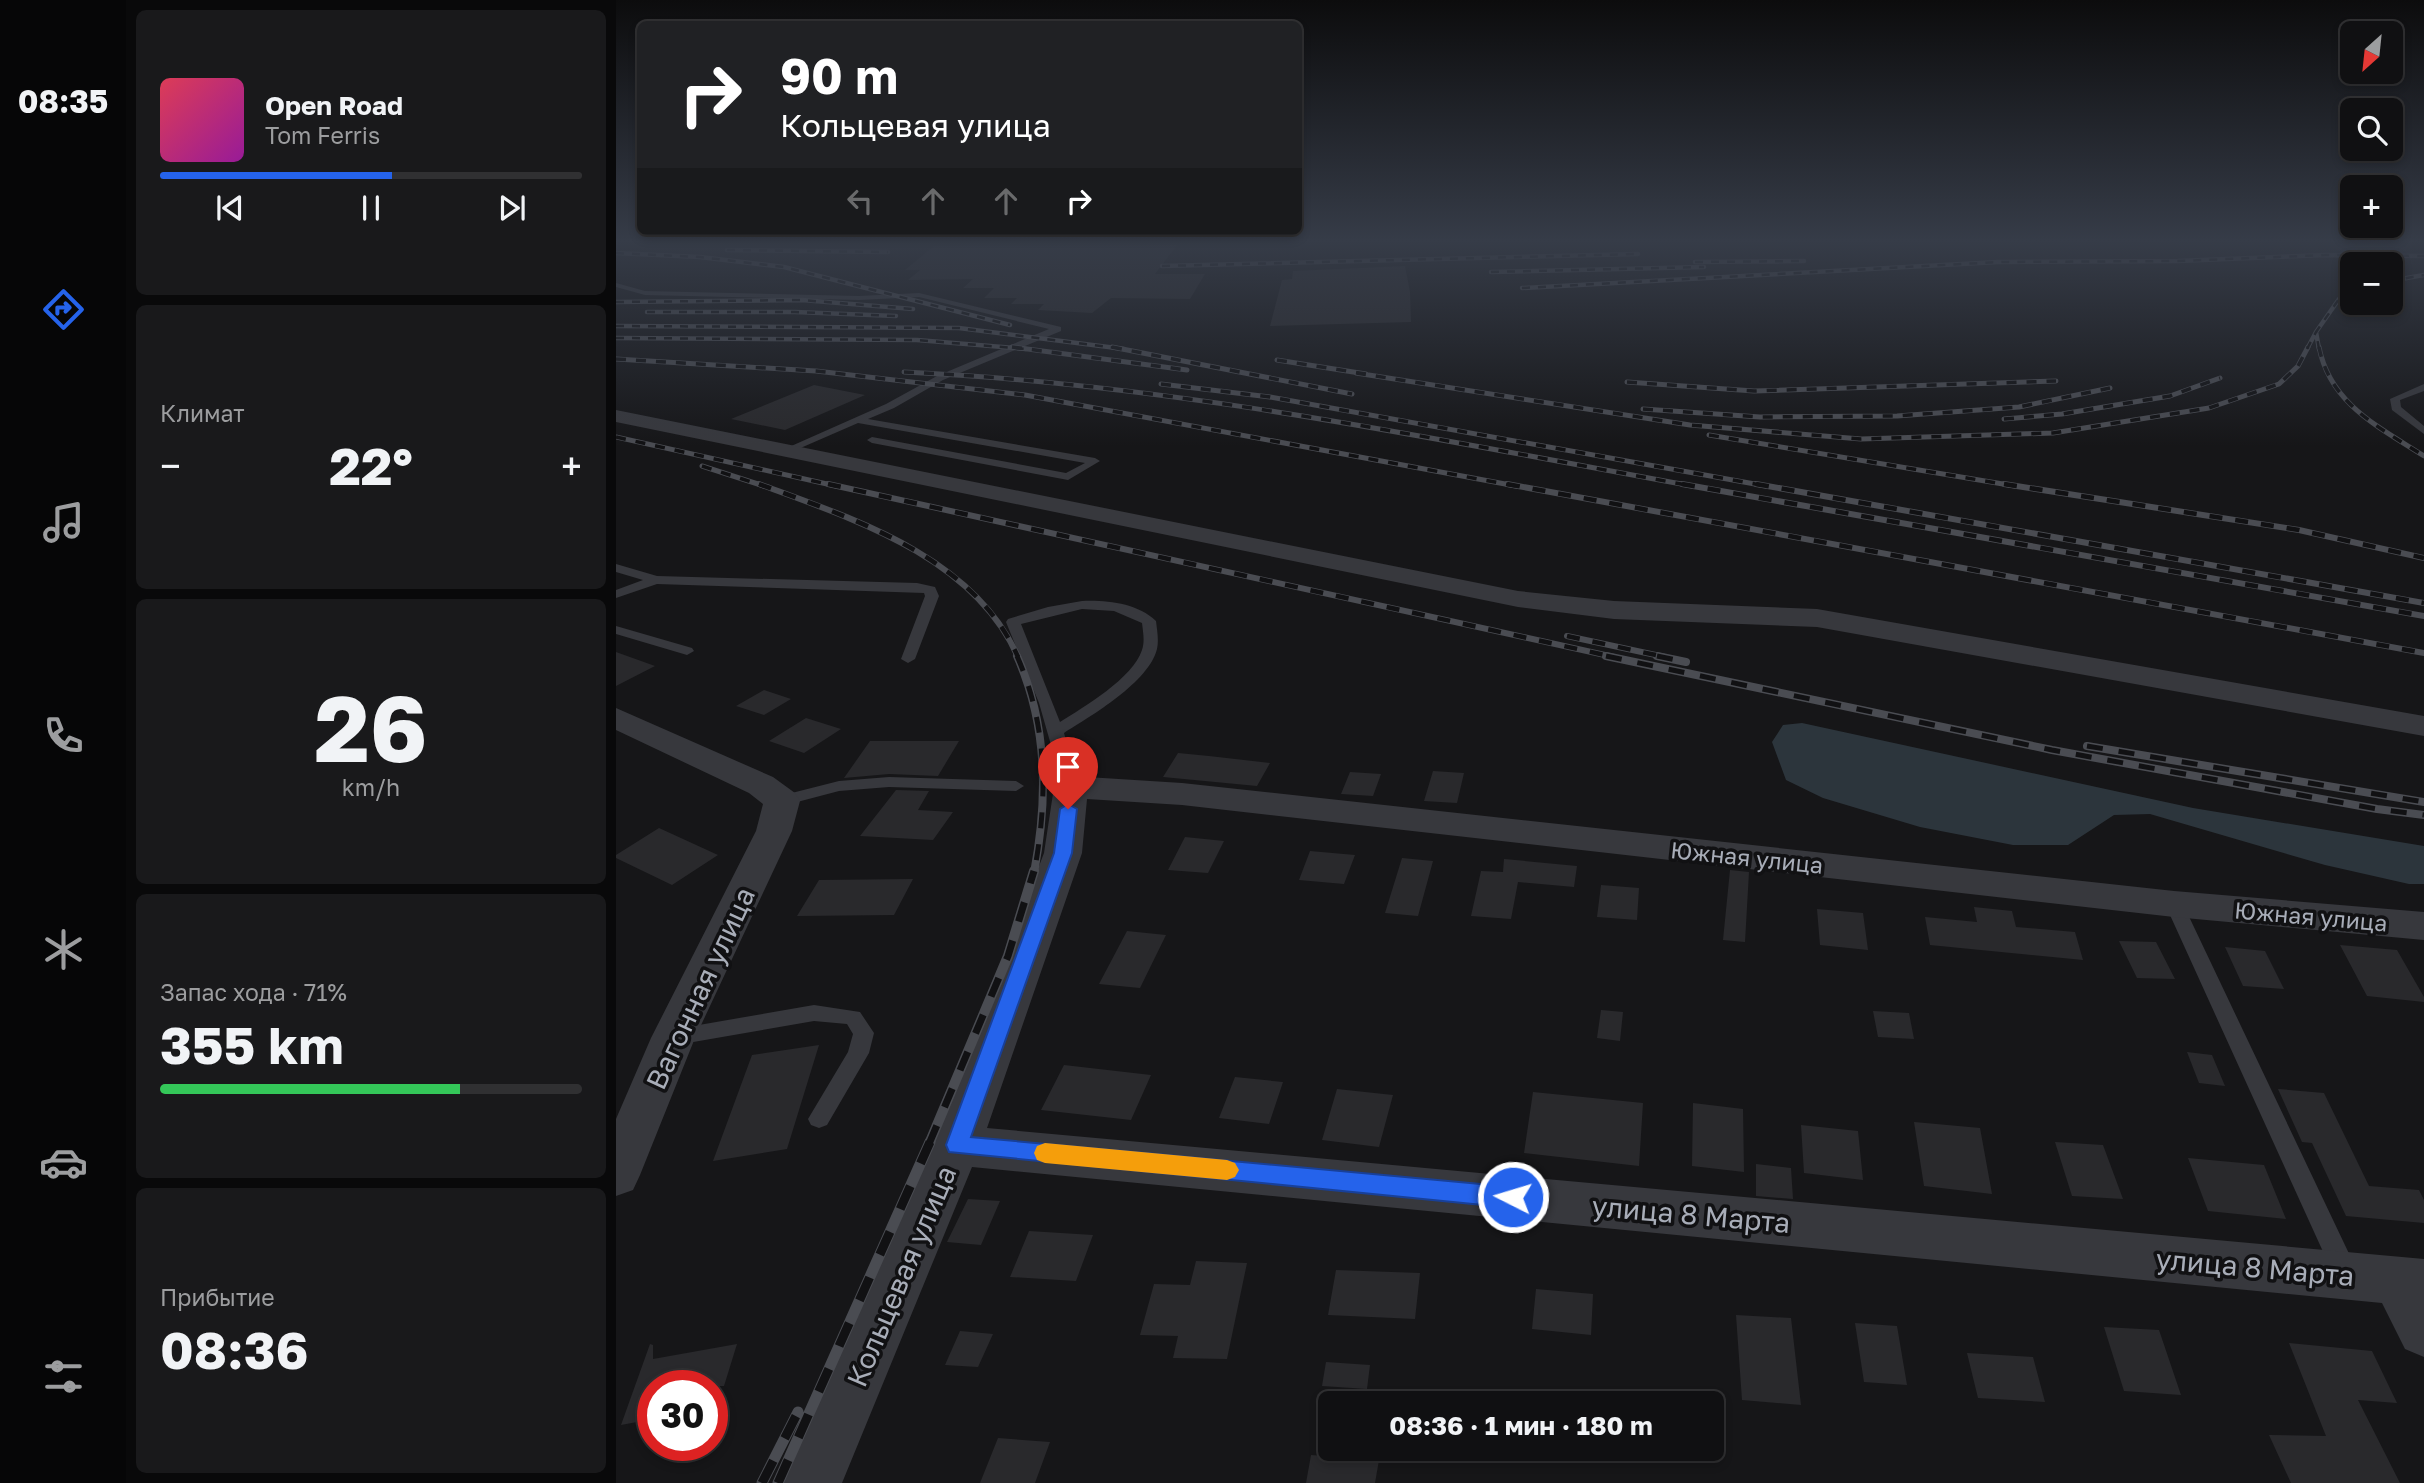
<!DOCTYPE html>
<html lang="ru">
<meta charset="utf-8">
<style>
body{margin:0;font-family:"Golos Text",sans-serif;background:#19191b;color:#f1f3f6;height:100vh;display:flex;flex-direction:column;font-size:26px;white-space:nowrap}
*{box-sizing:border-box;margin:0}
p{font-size:23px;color:#9c9d9f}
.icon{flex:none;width:38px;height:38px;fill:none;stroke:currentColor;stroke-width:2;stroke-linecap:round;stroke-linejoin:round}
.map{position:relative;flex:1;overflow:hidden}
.side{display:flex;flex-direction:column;gap:10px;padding:10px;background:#09090a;width:490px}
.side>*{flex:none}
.hud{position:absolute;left:21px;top:21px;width:665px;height:214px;border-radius:10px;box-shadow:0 4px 10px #0003,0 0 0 2px #303032;background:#202124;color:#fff;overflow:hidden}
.needle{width:46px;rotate:207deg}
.fabs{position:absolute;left:1724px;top:21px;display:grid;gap:14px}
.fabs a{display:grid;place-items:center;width:63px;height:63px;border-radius:10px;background:#101012;box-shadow:0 4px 10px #0003,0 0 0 2px #303032;font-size:35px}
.speed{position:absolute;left:21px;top:1370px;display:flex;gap:14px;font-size:35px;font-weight:700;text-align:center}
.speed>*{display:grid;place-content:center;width:91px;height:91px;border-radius:50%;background:#101012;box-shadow:0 4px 10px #0003,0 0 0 2px #303032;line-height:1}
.speed .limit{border:10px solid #d22;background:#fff;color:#111}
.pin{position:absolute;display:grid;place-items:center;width:60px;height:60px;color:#fff;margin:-72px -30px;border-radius:50% 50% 50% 0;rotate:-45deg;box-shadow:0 0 7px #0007}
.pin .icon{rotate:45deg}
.me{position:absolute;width:77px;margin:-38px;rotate:275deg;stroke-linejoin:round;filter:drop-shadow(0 0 5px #0008)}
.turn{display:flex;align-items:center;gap:24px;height:147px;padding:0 28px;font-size:32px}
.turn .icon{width:91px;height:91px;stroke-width:2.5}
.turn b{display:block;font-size:49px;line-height:60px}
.lanes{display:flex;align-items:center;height:66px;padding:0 28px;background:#0003;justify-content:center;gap:35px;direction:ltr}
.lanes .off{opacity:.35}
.big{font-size:52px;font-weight:700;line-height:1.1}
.side .tile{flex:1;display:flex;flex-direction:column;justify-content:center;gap:10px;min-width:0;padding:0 24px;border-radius:10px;background:#19191b}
.side .dial{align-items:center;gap:0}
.dial b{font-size:91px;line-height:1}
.song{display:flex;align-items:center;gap:21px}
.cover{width:84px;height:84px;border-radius:10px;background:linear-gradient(135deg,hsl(350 70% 55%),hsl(300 70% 35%))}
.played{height:7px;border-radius:4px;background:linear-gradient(90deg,#2563eb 55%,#303032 55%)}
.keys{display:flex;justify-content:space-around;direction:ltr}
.heat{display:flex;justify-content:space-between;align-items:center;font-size:38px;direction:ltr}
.charge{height:10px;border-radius:5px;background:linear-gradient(90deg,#34c759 71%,#303032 0)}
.trip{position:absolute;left:702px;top:1391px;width:406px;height:70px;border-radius:10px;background:#101012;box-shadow:0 4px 10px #0003,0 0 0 2px #303032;font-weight:700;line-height:70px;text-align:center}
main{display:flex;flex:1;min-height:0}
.dock{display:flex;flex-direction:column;width:126px;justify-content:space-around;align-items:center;background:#060607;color:#9c9d9f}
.dock .icon{width:49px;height:49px}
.dock .selected{color:#2563eb}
.dock b{font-size:32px;color:#f1f3f6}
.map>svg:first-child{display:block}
.water{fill:#2c353c}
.building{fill:#29292c}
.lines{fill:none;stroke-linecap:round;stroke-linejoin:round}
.lane{fill:#37383d;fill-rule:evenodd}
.street{fill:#37383d;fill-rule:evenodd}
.rail-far5-casing{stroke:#4a4c52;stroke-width:4.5}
.rail-far4-casing{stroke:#4a4c52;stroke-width:5}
.rail-far3-casing{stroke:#4a4c52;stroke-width:6}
.rail-far2-casing{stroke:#4a4c52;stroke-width:8}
.rail-far1-casing{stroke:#4a4c52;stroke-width:10}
.rail-casing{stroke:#4a4c52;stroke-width:11}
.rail-far5{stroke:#111113;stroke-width:2.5;stroke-dasharray:8;stroke-linecap:butt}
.rail-far4{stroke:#111113;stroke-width:3.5;stroke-dasharray:10;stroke-linecap:butt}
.rail-far3{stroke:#111113;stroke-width:4.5;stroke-dasharray:13;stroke-linecap:butt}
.rail-far2{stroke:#111113;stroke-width:5;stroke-dasharray:16;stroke-linecap:butt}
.rail-far1{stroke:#111113;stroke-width:7;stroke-dasharray:20;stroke-linecap:butt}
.rail{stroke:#111113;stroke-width:9;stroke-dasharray:25;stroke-linecap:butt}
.route{fill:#2563eb;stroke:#184099;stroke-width:2}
.slow{fill:#f59e0b}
.labels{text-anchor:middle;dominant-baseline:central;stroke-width:7;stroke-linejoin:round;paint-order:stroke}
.street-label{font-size:23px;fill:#a8adb8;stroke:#111113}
.near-street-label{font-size:28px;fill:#a8adb8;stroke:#111113}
</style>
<main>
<nav class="dock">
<b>08:35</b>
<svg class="icon selected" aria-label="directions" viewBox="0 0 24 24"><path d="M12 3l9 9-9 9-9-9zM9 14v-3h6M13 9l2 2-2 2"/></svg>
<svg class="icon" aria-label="music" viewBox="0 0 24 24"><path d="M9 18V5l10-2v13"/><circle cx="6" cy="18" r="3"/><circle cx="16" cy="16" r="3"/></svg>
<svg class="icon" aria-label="phone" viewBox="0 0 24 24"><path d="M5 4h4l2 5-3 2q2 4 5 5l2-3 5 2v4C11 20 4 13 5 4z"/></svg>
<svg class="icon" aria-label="climate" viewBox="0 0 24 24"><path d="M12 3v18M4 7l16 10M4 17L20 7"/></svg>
<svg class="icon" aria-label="car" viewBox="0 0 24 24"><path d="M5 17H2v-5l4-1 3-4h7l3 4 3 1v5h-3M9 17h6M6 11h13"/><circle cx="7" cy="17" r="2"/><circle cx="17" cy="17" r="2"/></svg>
<svg class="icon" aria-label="filters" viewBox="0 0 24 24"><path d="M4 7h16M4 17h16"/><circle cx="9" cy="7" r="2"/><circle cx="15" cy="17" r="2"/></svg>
</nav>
<section class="side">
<div class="tile">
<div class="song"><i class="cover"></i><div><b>Open Road</b><p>Tom Ferris</p></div></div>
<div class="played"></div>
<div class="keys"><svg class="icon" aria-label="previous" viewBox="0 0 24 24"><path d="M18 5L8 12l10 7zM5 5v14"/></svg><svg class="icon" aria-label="pause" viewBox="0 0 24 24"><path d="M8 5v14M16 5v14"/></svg><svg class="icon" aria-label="next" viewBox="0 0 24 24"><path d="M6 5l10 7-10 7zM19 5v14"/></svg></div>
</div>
<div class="tile"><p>Климат</p>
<div class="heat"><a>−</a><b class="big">22°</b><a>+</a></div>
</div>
<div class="tile dial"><b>26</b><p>km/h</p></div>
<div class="tile"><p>Запас хода · 71%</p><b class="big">355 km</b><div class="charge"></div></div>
<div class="tile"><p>Прибытие</p><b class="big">08:36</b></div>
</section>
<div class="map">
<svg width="1808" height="1483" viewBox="0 0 1808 1483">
<rect width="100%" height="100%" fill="#161618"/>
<path class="water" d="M1186,723L1577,808L1808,846V884H1793L1709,865L1534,814L1498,815L1452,845H1397L1304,827L1207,798L1170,780L1156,742L1167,725Z"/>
<path class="building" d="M561,245L539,274H589L574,299L495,298L476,313L422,310L428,304H395L401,298H368L378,288H347L357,279L292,280L304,270H289L318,246Z
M789,266L794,292L795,322L654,326L666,280L676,279L677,271Z
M198,385L249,395L169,430L115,419Z
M0,652L39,666L0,686Z
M148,690L175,699L148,715L120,706Z
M190,718L225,729L188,753L153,741Z
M254,741H343L322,776L273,774L228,778Z
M562,753L593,756L654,763L641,786L547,777Z
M817,771L848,773L841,803L808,801Z
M734,772L765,774L757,796L725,794Z
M280,790L313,791L302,810L337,812L317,840L244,836Z
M43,828L102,855L56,885L0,858V855Z
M569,837L608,841L592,873L552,870Z
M694,851L739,855L728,884L683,880Z
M786,858L817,861L802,916L769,913Z
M888,859L961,866L958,887L902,882L895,919L855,916L865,871L887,872Z
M1114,870L1133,872L1129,942L1107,940Z
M297,879L278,915L181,916L203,880Z
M985,885L1023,888L1021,920L981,917Z
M1358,907L1396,911L1400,927L1459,932L1467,960L1314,945L1309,917L1361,922Z
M1201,909L1247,913L1252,950L1204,945Z
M511,931L550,935L524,988L483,984Z
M1503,941L1540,942L1559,979L1521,978Z
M1724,945L1781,950L1808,997V1002L1751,996Z
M1609,947L1649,951L1668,989L1627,986Z
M985,1010L1007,1012L1004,1041L981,1038Z
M1257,1011L1293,1013L1298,1039L1262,1037Z
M203,1045L171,1149L97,1161L136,1055Z
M1571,1052L1596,1055L1609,1086L1583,1083Z
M448,1065L535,1075L515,1120L425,1110Z
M619,1077L667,1082L653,1124L603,1118Z
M721,1089L777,1095L763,1147L706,1140Z
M1662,1089L1708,1093L1753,1186L1803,1190L1808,1200V1223L1730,1216L1696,1143L1686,1142Z
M917,1092L1027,1103L1023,1166L908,1153Z
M1077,1103L1127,1109L1128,1172L1076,1166Z
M1298,1122L1364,1128L1376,1194L1308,1186Z
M1185,1125L1242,1131L1247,1180L1188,1173Z
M1439,1142L1487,1145L1507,1199L1456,1196Z
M1572,1158L1648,1165L1670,1219L1592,1211Z
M1140,1164L1175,1168L1177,1199L1140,1196Z
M352,1199L384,1201L365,1245L331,1242Z
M413,1231L477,1235L460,1281L394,1277Z
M580,1261L631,1263L611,1359L557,1358L562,1336L524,1335L538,1284L574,1285Z
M720,1270L804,1273L799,1319L712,1315Z
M920,1289L977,1294L975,1335L916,1329Z
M1120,1315L1175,1318L1185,1405L1126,1400Z
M1239,1323L1281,1326L1291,1385L1248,1382Z
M1488,1327L1543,1330L1565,1395L1508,1391Z
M344,1331L377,1334L362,1367L329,1365Z
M1673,1343L1756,1351L1781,1403L1742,1400L1784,1483H1675L1653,1435L1710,1436Z
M34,1344L37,1345V1359L121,1344L108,1386H37V1419L5,1425Z
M1351,1353L1417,1357L1429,1402L1362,1398Z
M710,1362L754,1365L751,1389L706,1386Z
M382,1438L434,1442L419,1483H364Z
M695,1455L763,1460L759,1483H690Z"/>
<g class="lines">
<path class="lane" d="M0,283L29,291L243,296L303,293L445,327V331L327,380L278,408L252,419L479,458L484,461L452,480L256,443L251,440L256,437L450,473L469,463L242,423L173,453L164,451L270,404L321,376L433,329L303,297L243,300L29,295L0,287Z
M1808,384V391L1784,400L1785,407L1808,426V434L1776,410L1774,399Z
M0,564L41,576L301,583L319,587L323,596L299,659L292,663L285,659L309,596L308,593L41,584L0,598V590L27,580L0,572Z
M466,601C491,600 521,603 540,621C541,630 543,640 541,649C533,682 475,716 448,733L463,787L455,792L447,787L423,703L390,622L392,619L432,607ZM466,609L498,611L526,623C527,632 529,641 526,650C517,678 468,707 444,722L405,624Z
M0,626L76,648L78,651L71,655L0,634Z
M273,777L400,781L408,786L400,791L273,787L223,791L166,806L158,801L160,797L223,781Z
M1558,898L1565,899L1567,904L1737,1262L1740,1270L1737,1278L1728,1281L1719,1278L1549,904L1551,899Z
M198,1005L244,1012L258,1033L253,1053L211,1125L203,1128L195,1125L192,1119L232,1052L237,1034L231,1024L198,1021L60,1045L53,1043L50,1037L53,1031L60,1029Z"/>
<path class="street" d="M0,410L902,591L998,601L1201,609L1808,716V736L1201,627L998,619L902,607L0,422Z
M0,708L157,777L179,793L184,801L176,831L79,1038L24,1175L17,1190L0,1196V1119L35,1038L140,831L147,804L133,793L0,730Z
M455,776L566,783L1558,891L1808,912V940L1558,917L566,805L471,799L466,853L371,1128L1808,1259V1357L1789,1349L1766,1303L356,1167L226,1483H166L317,1145L428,853L438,787L443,779Z"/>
<g class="rail-far5-casing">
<path id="rail-far5" d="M111,250L272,252
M0,253L84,257L168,267L394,325
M1079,262L1188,261
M546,266L1022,254
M875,272L1088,267
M1774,281L1808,275
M906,288L1382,262L1562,261L1710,255L1808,256
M0,302L186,300L297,309
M31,312H179L280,316
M0,326L343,328L508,349
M0,338L301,340L410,349
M1691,349L1700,332
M1703,349L1700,332L1723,299L1736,293"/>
</g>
<g class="rail-far4-casing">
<path id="rail-far4" d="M396,347L571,370
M496,347L736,394
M1703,347C1714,404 1763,427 1808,456
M0,359L200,371L409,395L900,486
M661,360L750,374
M288,372C554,384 814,438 1076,486
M740,373L1074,425L1245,439L1437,433L1593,408L1663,384L1682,366L1692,347
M1011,382L1138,391L1440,381
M545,384L654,397L1150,486
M1027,409L1144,417L1281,416L1403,407L1494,388
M1388,419L1446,414L1554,396L1604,378
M1093,435L1399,486
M0,437L220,486
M86,466L148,486"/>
</g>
<g class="rail-far3-casing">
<path id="rail-far3" d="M143,484C238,519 358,557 402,657
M212,484L998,657
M891,484L1808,653
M1066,484L1808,616
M1140,484L1808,603
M1388,484L1683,530L1808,558
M951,636L1049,657"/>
</g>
<g class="rail-far2-casing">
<path id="rail-far2" d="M401,656C432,726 432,799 418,873
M990,656L1436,750L1761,809L1808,815
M1041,656L1070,662
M1471,746L1808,802"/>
</g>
<g class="rail-far1-casing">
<path id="rail-far1" d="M313,1144L392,956L418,871"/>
</g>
<g class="rail-casing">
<path id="rail" d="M146,1483L182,1412
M162,1483L314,1142"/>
</g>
<use href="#rail-far5" class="rail-far5"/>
<use href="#rail-far4" class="rail-far4"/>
<use href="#rail-far3" class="rail-far3"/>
<use href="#rail-far2" class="rail-far2"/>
<use href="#rail-far1" class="rail-far1"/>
<use href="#rail" class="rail"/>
</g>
<linearGradient id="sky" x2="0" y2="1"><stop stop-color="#0c0c0d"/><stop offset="0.54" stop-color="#363c48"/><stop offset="1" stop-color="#363c48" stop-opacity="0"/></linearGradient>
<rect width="1808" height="446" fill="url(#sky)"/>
<path class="route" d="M452,804L461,809L456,853L355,1137L897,1187L905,1190L909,1197L905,1205L897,1208L333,1152L330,1145L438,853L444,809Z"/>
<path class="slow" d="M429,1143L611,1160L619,1163L623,1170L619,1177L611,1180L429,1163L421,1160L418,1153L421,1146Z"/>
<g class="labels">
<g class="street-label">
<text transform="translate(1131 857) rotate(6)">Южная улица</text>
<text transform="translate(1695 916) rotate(5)">Южная улица</text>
</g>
<g class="near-street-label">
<text transform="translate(84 988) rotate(-65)">Вагонная улица</text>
<text transform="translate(1075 1214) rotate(5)">улица 8 Марта</text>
<text transform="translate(1639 1267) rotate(5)">улица 8 Марта</text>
<text transform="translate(285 1276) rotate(-67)">Кольцевая улица</text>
</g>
</g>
</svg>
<div class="fabs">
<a><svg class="needle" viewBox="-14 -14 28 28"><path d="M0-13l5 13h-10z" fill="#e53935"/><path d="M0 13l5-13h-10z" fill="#9c9d9f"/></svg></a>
<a><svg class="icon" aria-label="search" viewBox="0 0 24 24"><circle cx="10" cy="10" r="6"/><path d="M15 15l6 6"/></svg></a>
<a>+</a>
<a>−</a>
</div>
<div class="speed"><div class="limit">30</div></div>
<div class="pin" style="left:452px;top:809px;background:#d93025"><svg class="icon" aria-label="arrive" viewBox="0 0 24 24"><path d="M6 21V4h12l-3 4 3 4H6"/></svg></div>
<svg class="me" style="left:897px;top:1197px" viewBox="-20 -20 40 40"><circle r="17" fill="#2563eb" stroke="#fff" stroke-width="3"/><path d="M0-11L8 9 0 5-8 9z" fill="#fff"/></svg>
<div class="trip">08:36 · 1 мин · 180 m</div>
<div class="hud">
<div class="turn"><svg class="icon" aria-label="right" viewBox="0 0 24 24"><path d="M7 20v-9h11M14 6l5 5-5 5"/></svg><div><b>90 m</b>Кольцевая улица</div></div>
<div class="lanes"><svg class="icon off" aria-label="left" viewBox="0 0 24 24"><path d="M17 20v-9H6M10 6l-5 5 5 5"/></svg><svg class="icon off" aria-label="ahead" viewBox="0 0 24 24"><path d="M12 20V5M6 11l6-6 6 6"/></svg><svg class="icon off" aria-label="ahead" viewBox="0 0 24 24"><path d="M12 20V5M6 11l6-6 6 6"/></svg><svg class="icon" aria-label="right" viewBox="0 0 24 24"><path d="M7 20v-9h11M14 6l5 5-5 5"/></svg></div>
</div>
</div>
</main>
